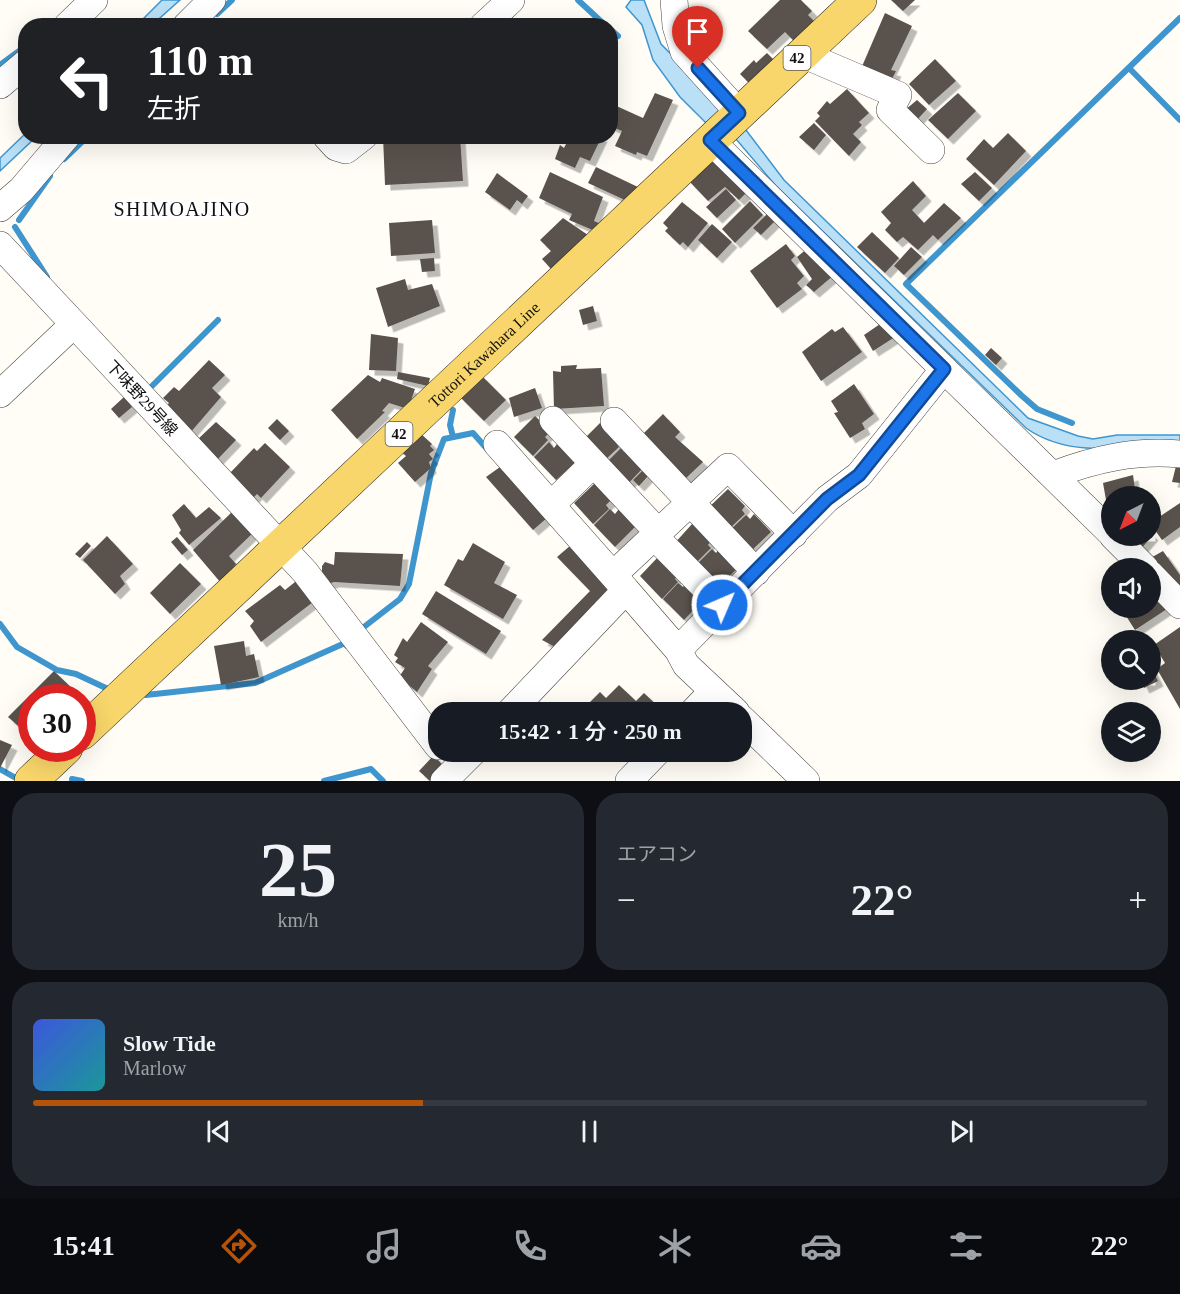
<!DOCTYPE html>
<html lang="ja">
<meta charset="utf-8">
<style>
body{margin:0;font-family:"Times New Roman","Noto Sans JP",serif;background:#242831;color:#f1f3f6;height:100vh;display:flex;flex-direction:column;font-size:22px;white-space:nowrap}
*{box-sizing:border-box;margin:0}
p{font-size:20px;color:#9ea1a6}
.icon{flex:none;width:33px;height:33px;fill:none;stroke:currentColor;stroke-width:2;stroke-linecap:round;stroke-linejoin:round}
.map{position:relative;height:781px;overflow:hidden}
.side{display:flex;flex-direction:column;gap:12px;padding:12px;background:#0d0f14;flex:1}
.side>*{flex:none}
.top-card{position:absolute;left:18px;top:18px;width:600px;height:126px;border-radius:24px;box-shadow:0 6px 24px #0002;background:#202124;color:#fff;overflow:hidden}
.needle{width:39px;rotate:222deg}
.fabs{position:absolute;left:1101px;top:486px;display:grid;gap:12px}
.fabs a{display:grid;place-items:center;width:60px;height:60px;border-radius:50%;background:#171b24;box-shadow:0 6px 24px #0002;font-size:30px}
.speed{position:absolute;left:18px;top:684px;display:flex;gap:12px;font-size:30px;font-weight:700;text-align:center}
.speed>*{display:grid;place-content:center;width:78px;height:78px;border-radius:50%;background:#171b24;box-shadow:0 6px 24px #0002;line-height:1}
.speed .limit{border:9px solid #d22;background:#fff;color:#111}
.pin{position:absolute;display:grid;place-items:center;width:51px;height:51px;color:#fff;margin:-62px -26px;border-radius:50% 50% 50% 0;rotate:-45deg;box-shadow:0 0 6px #0007}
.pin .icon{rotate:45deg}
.me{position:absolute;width:66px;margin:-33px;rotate:45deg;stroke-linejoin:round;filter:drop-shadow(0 0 4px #0008)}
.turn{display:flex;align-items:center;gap:21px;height:126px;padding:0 30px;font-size:27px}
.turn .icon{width:78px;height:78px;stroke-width:2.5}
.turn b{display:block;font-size:42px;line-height:51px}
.big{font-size:45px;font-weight:600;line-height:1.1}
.side .widget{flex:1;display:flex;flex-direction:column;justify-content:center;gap:9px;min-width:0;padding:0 21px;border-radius:24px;background:#242831}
.side .dial{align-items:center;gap:0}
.dial b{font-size:78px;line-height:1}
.song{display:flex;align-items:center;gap:18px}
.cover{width:72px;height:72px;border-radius:9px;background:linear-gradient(135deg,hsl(230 70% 55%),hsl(180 70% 35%))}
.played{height:6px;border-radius:3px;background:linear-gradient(90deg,#b45309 35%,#363941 35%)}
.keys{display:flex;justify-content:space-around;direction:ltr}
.heat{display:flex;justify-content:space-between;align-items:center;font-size:33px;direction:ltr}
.side .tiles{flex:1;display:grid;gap:12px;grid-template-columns:1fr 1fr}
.widget:last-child{grid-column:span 2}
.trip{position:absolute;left:428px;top:702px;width:324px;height:60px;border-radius:24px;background:#171b24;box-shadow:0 6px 24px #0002;font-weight:600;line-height:60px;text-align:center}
.menu{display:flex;height:96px;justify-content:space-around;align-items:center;background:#090b0e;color:#9ea1a6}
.menu .icon{width:42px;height:42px}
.menu .selected{color:#b45309}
.menu b{font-size:27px;color:#f1f3f6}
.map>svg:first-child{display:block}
.water{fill:#b9e0f7;stroke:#3f96cf;stroke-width:1.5}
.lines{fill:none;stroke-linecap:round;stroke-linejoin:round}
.stream{stroke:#3f96cf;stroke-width:6}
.building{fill:#5a524d;filter:url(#shadow)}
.minor-casing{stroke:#444;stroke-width:28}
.major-casing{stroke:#222;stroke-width:34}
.minor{stroke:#fff;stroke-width:27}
.major{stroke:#f9d66b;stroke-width:33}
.route-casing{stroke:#114b97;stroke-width:15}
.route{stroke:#1a73e8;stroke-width:10}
.labels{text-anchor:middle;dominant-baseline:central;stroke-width:6;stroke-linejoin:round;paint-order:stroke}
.shield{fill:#fff;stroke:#585858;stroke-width:1.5}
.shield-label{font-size:15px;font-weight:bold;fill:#111}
.street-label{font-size:16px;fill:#111;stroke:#fff}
.quarter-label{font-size:20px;letter-spacing:1.5px;fill:#111;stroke:#fff}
</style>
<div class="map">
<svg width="1180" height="781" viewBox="0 0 1180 781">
<defs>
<filter id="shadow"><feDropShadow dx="5.5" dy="5.5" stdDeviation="0" flood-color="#0004"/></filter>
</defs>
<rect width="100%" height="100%" fill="#fffdf5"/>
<path class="water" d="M162,0H180L152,25H137Z
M631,0H644L661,44L746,130L784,180L1028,418L1078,436L1093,439L1117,435H1180V443C1129,446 1071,460 1026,428L776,186L736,139L707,124L680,97L653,60L642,25L626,7Z
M25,134L26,136L36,137L0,171V158Z"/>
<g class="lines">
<path class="stream" d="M578,0L606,26
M217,14L232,0
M610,29L618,36
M0,65L26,46
M1131,70L1180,120
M64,159L88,136
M19,220L50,176
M15,227L47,277
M146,387L148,390L218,320
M1072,423L1037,409L1021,395L906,284L1180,18
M453,437L450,425L453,410
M0,624L17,647L57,670L76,674L108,689
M360,630L400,599L409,584L431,473L444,439L473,433L488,450
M146,695L255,683L345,643L347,646
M0,769L14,777
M72,779L82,781
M324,781L371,769L383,781"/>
</g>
<path class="building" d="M780,0H801L812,11L808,15L816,23L796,43L785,32L767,49L748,31Z
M891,0H915L903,11Z
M885,13L912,26L891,70L896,71L889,85L860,71Z
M767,53L775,61L751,85L740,74L754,60L756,63Z
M935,59L956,81L929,105L909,84Z
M847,89L869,113L859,122L862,125L853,134L861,142L849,156L815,121L820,116L817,113L827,101L830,104Z
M655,93L673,100L647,156L637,152L636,155L615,146L622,131L610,126L612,104L643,118Z
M958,93L976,111L948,139L928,120Z
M917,100L927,109L916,121L905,110Z
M814,123L826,135L814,150L799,137Z
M1008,133L1026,151L994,185L966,159L984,139L993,148Z
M460,136L463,181L385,185L383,136Z
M570,136H602L590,161L580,157L575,168L555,159L560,145L564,148Z
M713,160L749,190L739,200L725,187L708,201L689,181Z
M596,167L640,188L627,201L588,183Z
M550,172L603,197L594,221L601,224L595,231L569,220L572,214L539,198Z
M975,172L992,188L979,201L961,184Z
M497,173L528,196L522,204L517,200L510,210L485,192Z
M913,181L926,196L912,210L924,223L944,203L961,218L938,240L933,235L918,250L903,237L897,242L885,230L891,223L881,212Z
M726,189L736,200L717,218L706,207Z
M750,201L763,215L735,243L722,229Z
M682,202L708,223L688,247L683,242L680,245L665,231L668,228L663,223Z
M769,212L776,220L761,235L753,228Z
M563,218L588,235L552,270L542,259L551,251L540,240Z
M432,220L435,253L391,256L389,223Z
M712,224L732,242L717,258L698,240Z
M872,232L899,258L885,273L857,247Z
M786,244L795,256L791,260L804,276L797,283L802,289L777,308L750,271Z
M911,247L922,257L904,275L894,266Z
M808,248L834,275L814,292L806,285L812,279L797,257Z
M434,258L435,271L422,272L420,259Z
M405,279L408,290L432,284L440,306L388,327L376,288Z
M593,306L597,321L583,325L579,310Z
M883,322L895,337L873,351L864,335Z
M843,327L862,352L821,381L802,352L832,329L835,332Z
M371,334L398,338L396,371L369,370Z
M991,348L1002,358L996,365L985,355Z
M209,360L225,375L212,388L221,397L190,433L164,409L169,403L163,398L174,387L179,391Z
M577,365L576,369L601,368L604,406L554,409L553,371L561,372V366Z
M398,372L430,378L428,386L397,379Z
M368,375L380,382L382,378L415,389L408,409L389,403L382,411L385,412L357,439L331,410Z
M481,375L506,400L484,421L459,396Z
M854,384L874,414L862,423L865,429L850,438L834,413L838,412L831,401Z
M535,388L542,408L514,417L509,398Z
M124,397L132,407L119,418L111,409Z
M663,414L680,432L675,437L703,462L684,480L641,436Z
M535,416L551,431L545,437L548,440L533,456L514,437Z
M277,419L289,431L280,440L268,428Z
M216,422L236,440L217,460L197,440Z
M601,422L619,438L616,443L619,447L602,463L581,442Z
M420,433L432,444L430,446L434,450L429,454L433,459L429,462L431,468L415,482L398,463L406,456L401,452Z
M549,442L554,448L557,444L575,463L556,480L534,457Z
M265,443L290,467L261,498L257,494L251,500L230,473L254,448L257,451Z
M621,448L624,452L626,450L643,468L625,487L604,465Z
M1177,462L1180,463V483L1172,482Z
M500,467L547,518L533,530L486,477Z
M645,468L650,474L639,486L633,480Z
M1133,475L1136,496H1112V510L1108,511L1103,483Z
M595,483L611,500L606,505L609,509L593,524L574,503Z
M728,489L745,506L742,510L745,514L728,530L707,509Z
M1180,503V527L1162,540L1150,523Z
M184,504L196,518L209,507L221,518L189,545L179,533L181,530L172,515Z
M610,509L615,514L619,509L635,527L615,547L594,525Z
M234,510L255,531L229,556L236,564L221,583L193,550Z
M754,514L771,532L750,552L729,531L746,515L750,519Z
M693,523L711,541L708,545L711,548L694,565L673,545Z
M1150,532L1153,535L1140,550L1126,536H1150Z
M107,536L133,564L120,576L125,584L115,594L83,560Z
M177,537L188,550L182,555L171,542Z
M87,542L91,546L80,558L75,554Z
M473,543L505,562L494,583L517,595L503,619L444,585L458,559L463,561Z
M571,545L612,592L557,648L542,640L590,591L557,557Z
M712,549L716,553L719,549L739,567L717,588L695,566Z
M1163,551L1180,575V590L1147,560Z
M335,552L403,554L400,586L334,582L325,585L322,582V566L325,562L334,565Z
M659,556L679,575L675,579L678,582L662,599L640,576Z
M180,563L201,584L170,614L150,593Z
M300,578L317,599L261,642L250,626L254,621L245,611L280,585L285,590Z
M678,583L683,587L686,583L704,599L684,620L663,599Z
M1150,588L1167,609L1135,630L1121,608H1150Z
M436,591L501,631L486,654L422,614Z
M421,622L448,642L428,666L432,669L417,692L399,677L405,668L395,662L398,658L394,655L403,638L407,642Z
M1180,627V709L1157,669L1165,663L1154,645Z
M244,641L246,656L254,654L259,677L221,685L214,646Z
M1150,665L1158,681L1144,688L1140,680H1150Z
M54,671L77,693L72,698H32V722L24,731L8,717Z
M619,685L636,701L644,693L661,709L657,712H591L594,709L588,704L600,692L606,698Z
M0,740L12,745L0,768Z
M434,755L444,767L430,781L419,771Z"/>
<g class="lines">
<g class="minor-casing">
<path id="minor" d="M674,0L676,26L684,52L739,113
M67,26L94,0
M186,26L212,0
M483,26L511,0
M802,54L898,95L890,110L931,150
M0,85L26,63
M326,136L336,147L346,150L364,136
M710,140L1112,534
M0,208L21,190L67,136
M0,245L74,324
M0,394L74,324L305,572L438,746
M553,420L658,532
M614,421L756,572
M497,444L626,590L510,712
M1053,475C1095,459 1135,450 1180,454
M551,505L593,464
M654,536L722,605
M1113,536L1145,568
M1150,574L1180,605
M613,575L728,467L794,534
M626,590L678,650L686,665L736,712
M678,650L827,499L859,475L944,369
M693,712L713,691
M741,718L806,781
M444,781L473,752
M629,781L657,752"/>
</g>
<g class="major-casing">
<g id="major">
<path id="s1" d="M82,733L860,0"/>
<path d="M31,781L66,748"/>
</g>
</g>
<use href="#minor" class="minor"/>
<use href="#major" class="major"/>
</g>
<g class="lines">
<g class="route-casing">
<path id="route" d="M698,68L739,113L710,140L944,369L859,475L827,499L722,605"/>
</g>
<use href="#route" class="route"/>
</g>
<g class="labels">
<g class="shield">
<rect x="783.5" y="46" width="27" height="24" rx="4.5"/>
<rect x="385.5" y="422" width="27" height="24" rx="4.5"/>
</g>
<g class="shield-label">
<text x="797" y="58">42</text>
<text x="399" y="434">42</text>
</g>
<g class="street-label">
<text stroke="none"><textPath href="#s1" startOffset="552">Tottori Kawahara Line</textPath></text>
<text transform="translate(142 398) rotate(47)">下味野29号線</text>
</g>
<g class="quarter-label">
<text x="182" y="209">SHIMOAJINO</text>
</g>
</g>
</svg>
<div class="fabs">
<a><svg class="needle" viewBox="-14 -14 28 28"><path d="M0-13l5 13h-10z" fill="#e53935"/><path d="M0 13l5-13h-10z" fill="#9ea1a6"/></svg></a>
<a><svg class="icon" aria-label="sound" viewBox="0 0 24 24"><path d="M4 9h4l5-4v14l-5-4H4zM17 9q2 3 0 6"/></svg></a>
<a><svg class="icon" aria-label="search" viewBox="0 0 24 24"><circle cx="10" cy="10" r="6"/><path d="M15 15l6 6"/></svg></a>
<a><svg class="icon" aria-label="layers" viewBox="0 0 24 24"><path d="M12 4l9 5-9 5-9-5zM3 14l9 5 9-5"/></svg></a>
</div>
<div class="speed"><div class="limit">30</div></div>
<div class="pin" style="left:698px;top:68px;background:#d93025"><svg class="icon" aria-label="arrive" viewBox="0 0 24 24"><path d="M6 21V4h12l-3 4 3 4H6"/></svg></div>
<svg class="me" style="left:722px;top:605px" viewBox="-20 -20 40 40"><circle r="17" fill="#1a73e8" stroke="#fff" stroke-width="3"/><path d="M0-11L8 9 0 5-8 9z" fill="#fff"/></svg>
<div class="trip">15:42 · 1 分 · 250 m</div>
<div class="top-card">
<div class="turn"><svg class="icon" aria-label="left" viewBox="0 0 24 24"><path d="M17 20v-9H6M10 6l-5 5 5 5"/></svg><div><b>110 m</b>左折</div></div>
</div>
</div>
<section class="side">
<div class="tiles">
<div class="widget dial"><b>25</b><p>km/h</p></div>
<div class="widget"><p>エアコン</p>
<div class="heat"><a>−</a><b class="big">22°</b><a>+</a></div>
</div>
<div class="widget">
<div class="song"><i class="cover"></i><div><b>Slow Tide</b><p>Marlow</p></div></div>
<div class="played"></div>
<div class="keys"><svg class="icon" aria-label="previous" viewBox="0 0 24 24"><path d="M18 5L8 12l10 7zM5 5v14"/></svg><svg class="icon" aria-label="pause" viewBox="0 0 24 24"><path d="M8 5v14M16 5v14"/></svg><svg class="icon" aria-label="next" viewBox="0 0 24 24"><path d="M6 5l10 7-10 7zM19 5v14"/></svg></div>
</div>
</div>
</section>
<nav class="menu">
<b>15:41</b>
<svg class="icon selected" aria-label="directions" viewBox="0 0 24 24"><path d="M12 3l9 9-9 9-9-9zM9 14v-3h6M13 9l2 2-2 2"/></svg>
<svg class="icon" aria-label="music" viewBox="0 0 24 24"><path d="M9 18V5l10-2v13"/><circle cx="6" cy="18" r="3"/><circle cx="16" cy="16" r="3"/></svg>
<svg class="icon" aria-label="phone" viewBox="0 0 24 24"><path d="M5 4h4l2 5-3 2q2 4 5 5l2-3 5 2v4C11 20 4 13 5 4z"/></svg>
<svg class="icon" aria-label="climate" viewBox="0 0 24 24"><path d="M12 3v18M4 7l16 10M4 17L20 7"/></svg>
<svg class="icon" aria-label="car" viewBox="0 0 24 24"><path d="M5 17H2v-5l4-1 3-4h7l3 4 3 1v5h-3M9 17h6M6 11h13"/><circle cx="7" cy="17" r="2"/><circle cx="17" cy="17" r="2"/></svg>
<svg class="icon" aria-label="filters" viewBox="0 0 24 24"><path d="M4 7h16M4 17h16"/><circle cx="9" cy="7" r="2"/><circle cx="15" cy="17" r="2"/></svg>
<b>22°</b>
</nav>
